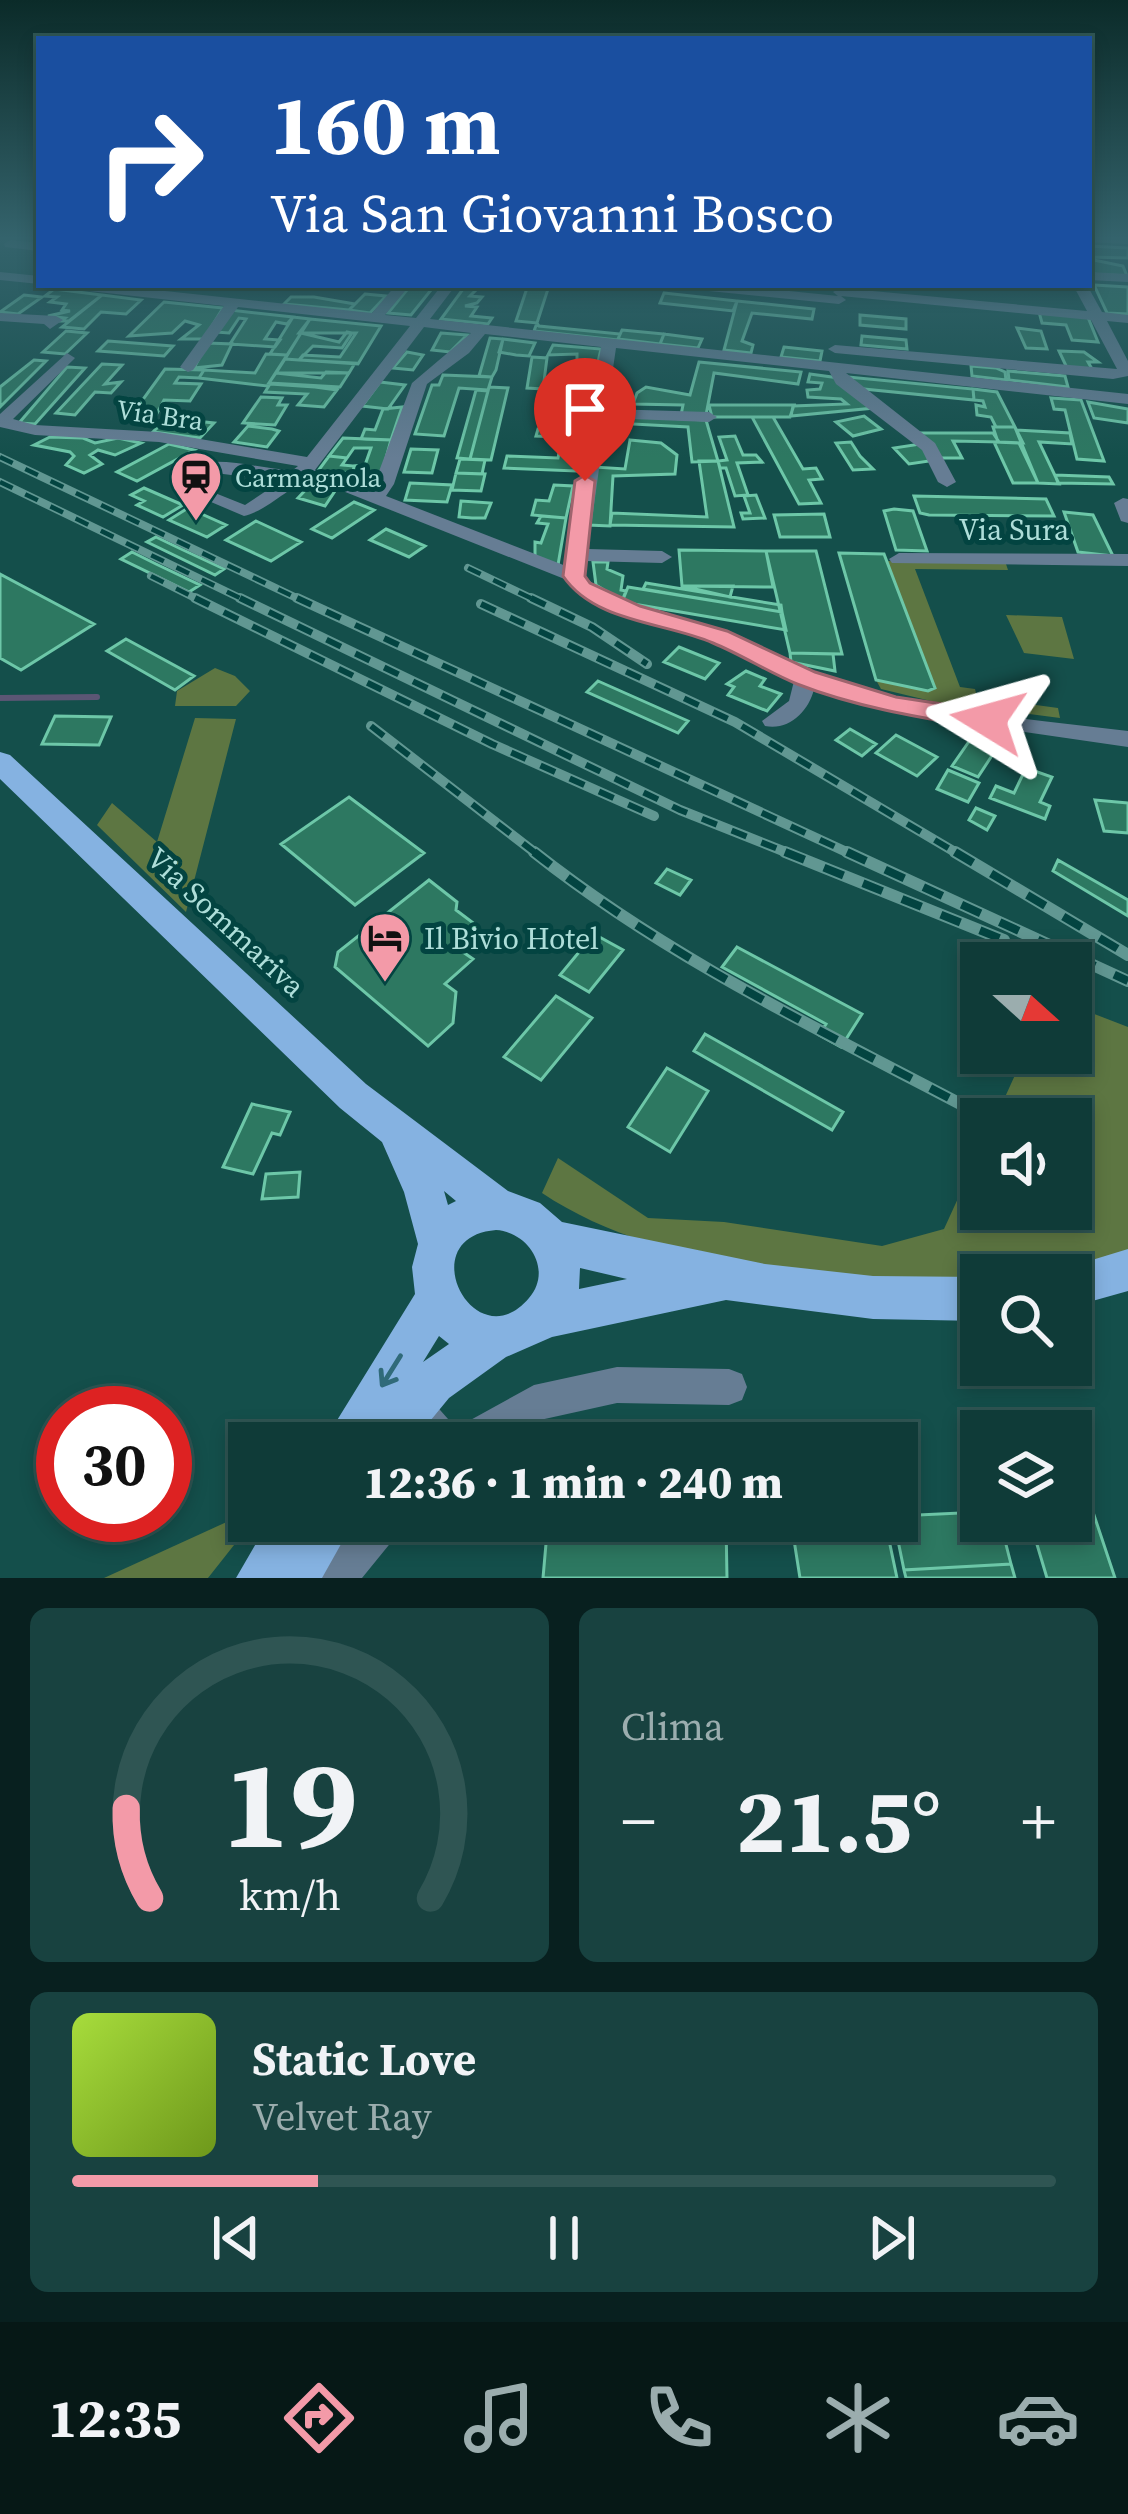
<!DOCTYPE html>
<html lang="it">
<meta charset="utf-8">
<style>
body{margin:0;font-family:"Source Serif 4",serif;background:#184240;color:#f1f3f6;height:100vh;display:flex;flex-direction:column;font-size:45px;white-space:nowrap}
*{box-sizing:border-box;margin:0}
p{font-size:39px;color:#9badae}
.icon{flex:none;width:66px;height:66px;fill:none;stroke:currentColor;stroke-width:2;stroke-linecap:round;stroke-linejoin:round}
.map{position:relative;height:1578px;overflow:hidden}
.details{display:flex;flex-direction:column;gap:30px;padding:30px;background:#08201f;flex:1}
.details>*{flex:none}
.top-card{position:absolute;left:36px;top:36px;width:1056px;height:252px;border-radius:0px;box-shadow:0 6px 18px #0003,0 0 0 3px #2f5553;background:#1a4fa0;color:#fff;overflow:hidden}
.needle{width:78px;rotate:111deg}
.tools{position:absolute;left:960px;top:942px;display:grid;gap:24px}
.tools a{display:grid;place-items:center;width:132px;height:132px;border-radius:0px;background:#0f3b38;box-shadow:0 6px 18px #0003,0 0 0 3px #2f5553;font-size:60px}
.speed{position:absolute;left:36px;top:1386px;display:flex;gap:24px;font-size:60px;font-weight:700;text-align:center}
.speed>*{display:grid;place-content:center;width:156px;height:156px;border-radius:50%;background:#0f3b38;box-shadow:0 6px 18px #0003,0 0 0 3px #2f5553;line-height:1}
.speed .limit{border:18px solid #d22;background:#fff;color:#111}
.pin{position:absolute;display:grid;place-items:center;width:102px;height:102px;color:#fff;margin:-123px -51px;border-radius:50% 50% 50% 0;rotate:-45deg;box-shadow:0 0 12px #0007}
.pin .icon{rotate:45deg}
.me{position:absolute;width:132px;margin:-66px;rotate:278deg;stroke-linejoin:round;filter:drop-shadow(0 0 9px #0008)}
.turn{display:flex;align-items:center;gap:42px;height:252px;padding:0 36px;font-size:54px}
.turn .icon{width:156px;height:156px;stroke-width:2.5}
.turn b{display:block;font-size:84px;line-height:102px}
.big{font-size:90px;font-weight:800;line-height:1.1}
.details .tile{flex:1;display:flex;flex-direction:column;justify-content:center;gap:18px;min-width:0;padding:0 42px;border-radius:18px;background:#184240}
.details .dial{align-items:center;gap:0}
.dial svg{height:312px;overflow:visible;fill:none;stroke:#2f5553;stroke-width:7;stroke-linecap:round;text-anchor:middle}
.dial text{fill:#f1f3f6;stroke:none}
.song{display:flex;align-items:center;gap:36px}
.cover{width:144px;height:144px;border-radius:18px;background:linear-gradient(135deg,hsl(80 70% 55%),hsl(80 70% 35%))}
.played{height:12px;border-radius:6px;background:linear-gradient(90deg,#f39aa8 25%,#2f5553 25%)}
.keys{display:flex;justify-content:space-around;direction:ltr}
.heat{display:flex;justify-content:space-between;align-items:center;font-size:66px;direction:ltr}
.details .tiles{flex:1;display:grid;gap:30px;grid-template-columns:1fr 1fr}
.tile:last-child{grid-column:span 2}
.trip{position:absolute;left:228px;top:1422px;width:690px;height:120px;border-radius:0px;background:#0f3b38;box-shadow:0 6px 18px #0003,0 0 0 3px #2f5553;font-weight:800;line-height:120px;text-align:center}
.tab-bar{display:flex;height:192px;justify-content:space-around;align-items:center;background:#061816;color:#9badae}
.tab-bar .icon{width:84px;height:84px}
.tab-bar .on{color:#f39aa8}
.tab-bar b{font-size:54px;color:#f1f3f6}
.map>svg:first-child{display:block}
.green{fill:#5d7642}
.lines{fill:none;stroke-linecap:round;stroke-linejoin:round}
.stream{stroke:#5b5674;stroke-width:6}
.building{fill:#2d7861;stroke:#6dc7a8;stroke-width:3}
.minor{fill:#667d94;fill-rule:evenodd}
.major{fill:#85b2e1;fill-rule:evenodd}
.rail-far2-casing{stroke:#619792;stroke-width:8}
.rail-far1-casing{stroke:#619792;stroke-width:10}
.rail-casing{stroke:#619792;stroke-width:12}
.rail-far2{stroke:#034441;stroke-width:4.5;stroke-dasharray:14;stroke-linecap:butt}
.rail-far1{stroke:#034441;stroke-width:6;stroke-dasharray:16;stroke-linecap:butt}
.rail{stroke:#034441;stroke-width:8;stroke-dasharray:21;stroke-linecap:butt}
.oneway{stroke:#306a79}
.route{fill:#f39aa8;stroke:#9e646d;stroke-width:3}
.labels{text-anchor:middle;dominant-baseline:central;stroke-width:10;stroke-linejoin:round;paint-order:stroke}
.far-street-label{font-size:27px;fill:#aeded9;stroke:#034441}
.far-poi-label{font-size:27px;fill:#aeded9;stroke:#034441;text-anchor:start}
.street-label{font-size:30px;fill:#aeded9;stroke:#034441}
.poi-label{font-size:30px;fill:#aeded9;stroke:#034441;text-anchor:start}
</style>
<div class="map">
<svg width="1128" height="1578" viewBox="0 0 1128 1578">
<rect width="100%" height="100%" fill="#144f4b"/>
<path class="green" d="M887,561L1006,564L1008,570L915,569L960,687L975,689L977,697L1058,708L1060,718L935,702L881,689L876,680L927,691L935,688Z
M1006,615L1062,617L1074,659L1024,653Z
M215,668L235,676L250,691L236,706H175L177,691Z
M195,718L236,719L186,912L97,825L112,803L157,842Z
M1071,1005L1128,1027V1262L1071,1275H981V1292C840,1277 663,1274 542,1193L558,1158L648,1218L724,1222L882,1246L944,1229L981,1148V1209H1071V1119H995L1025,1053H1071Z
M249,1502V1521H253L208,1578H104L231,1520Z"/>
<g class="lines">
<path class="stream" d="M0,698L97,697"/>
</g>
<path class="building" d="M1089,246L1128,248V258L1089,257Z
M1089,259L1123,266L1127,276L1089,274Z
M411,285H435L411,315L388,313Z
M466,285H481L470,296L482,297L477,303L465,306L477,307L471,316L492,318L488,324L441,319Z
M1094,285L1128,287V314L1107,313Z
M527,288L548,289L537,323L516,321Z
M54,289L102,295L69,321H61L65,318L48,316L70,311L62,310L66,304L50,302L57,297L45,296Z
M664,293L737,301L733,311L660,303Z
M365,294L386,296L370,313L349,310Z
M24,295L42,297L18,314L0,312Z
M102,295L141,300L126,314L101,312L84,329L62,327Z
M291,297H314L355,304L349,310L284,304Z
M737,301L814,309L812,319L752,313L742,341L753,345L751,353L724,350Z
M164,302L223,308L204,339H181L199,325L185,321L172,333L129,336Z
M230,310L293,317L287,324L276,322L265,339L280,340L275,347L230,344L246,319L239,318L229,333L215,332Z
M1039,312L1087,315L1098,342L1072,340L1066,325L1042,323Z
M860,315L906,319V329L860,325Z
M293,317L310,319L287,355L270,354Z
M310,319L381,326L358,364L299,360L303,355L340,357L356,333H299Z
M537,323L539,326L620,334L618,340L534,331Z
M1017,328L1041,331L1047,349L1026,348Z
M622,330L664,334L660,344L618,339Z
M66,331L87,333L65,354L43,352Z
M347,332L352,333L342,348L313,346L299,360L285,359L301,333L339,342Z
M441,333L467,335L450,352L432,350Z
M664,334L702,339L698,348L660,344Z
M862,336L906,340L907,349L861,345Z
M490,338L503,339L496,370L492,377L479,376Z
M503,339L535,343L529,356L516,355L499,352Z
M108,341L173,346L164,356L98,351Z
M207,343L232,344L222,365L194,368Z
M553,345L601,349L591,391L543,389L544,383L568,384L577,367V354L548,355Z
M784,347L822,351L820,361L781,357Z
M1059,351L1084,352L1098,362H1088L1092,369L1067,368Z
M407,352L423,355L413,370L393,368Z
M266,354L287,355L267,386L199,378L204,370L255,373Z
M532,357L547,358L543,389L527,388Z
M285,359L299,360L355,363L349,373H276Z
M34,360L46,361L0,407V387Z
M699,362L801,372L798,384L714,373L706,415H681L683,405L633,404L637,393L646,387L690,395Z
M102,364L122,365L105,384L121,382L111,393L95,392L75,415L56,413Z
M971,366L996,368L1005,372L1006,380L972,376Z
M67,367L85,368L35,424L19,423Z
M165,369L204,370L199,378L179,377L175,383L201,384L190,401L164,400L153,421L128,420Z
M1008,371L1065,376L1068,387L1009,380Z
M326,372L349,373L340,387L269,383L276,373L321,378Z
M810,374L839,378L874,408L791,416L793,406L847,404L841,399L808,397L807,390L820,389L822,383L808,382Z
M443,375L492,377L488,390L459,388L444,436L415,434L432,385H439Z
M848,377L973,389L974,400L854,388Z
M380,382L405,385L388,409L362,406Z
M270,384L315,387L337,390L324,407L298,405L307,394L265,392Z
M489,387L508,388L491,460L470,459Z
M973,389L997,392L1015,427H996L991,417L977,415L976,405L985,407L983,401L974,400Z
M476,390L488,391L470,459L457,458Z
M572,390L591,391L576,471L504,468L507,456L558,458L562,437L536,436L538,429L564,430Z
M261,397L282,398L278,405H287L275,425L243,423Z
M1051,398L1081,400L1104,461L1077,459L1065,410L1054,409Z
M1088,402L1128,409V423L1094,418Z
M709,405H794L790,417H712Z
M402,407L391,440L361,439L365,429L375,430L383,409Z
M604,415L706,420L718,461L692,462L688,427L615,423L613,439L601,438Z
M864,416L881,429L853,436L836,422Z
M752,417H773L803,469L816,468L822,479L809,480L821,503L799,504Z
M167,418L214,423L200,438L153,432Z
M248,426L272,429L279,431L267,447L234,442Z
M993,427H1015L1023,443L998,442Z
M1016,430L1070,433L1072,444L1039,442L1059,484L1038,483Z
M919,433H993L999,442L953,441L962,458H941Z
M735,436L743,455H756L762,462L737,463L748,495L735,496L726,468H720L718,461L727,460L719,437Z
M50,437L83,438L95,443L118,438L141,443L115,455L98,450L90,455L102,464L84,473L66,465L74,456L70,452L34,445Z
M343,438L391,440L382,473H353L354,466L365,465L371,448H354L347,458L329,456Z
M630,440L661,443L677,455L675,474L613,476L610,526L588,525L595,467L625,469Z
M851,442L860,456L873,469L853,470L836,443Z
M994,442L1019,443L1038,483H1013Z
M169,444L194,450L137,481L117,472Z
M920,444L936,460L909,464L894,448Z
M411,449L438,450L432,473L404,472Z
M329,456L347,458L342,465L354,466L353,473L318,471Z
M460,459L485,460L482,474L456,473Z
M699,461H718L734,527L610,525L612,513L707,517Z
M456,473L485,474L481,491L452,490Z
M1055,475L1109,477L1113,484L1058,483Z
M312,483L335,491L325,506L298,498Z
M410,483L452,485L447,502L405,500Z
M554,485L573,486L566,518L532,515L536,500L549,501Z
M144,488L183,505L163,517L137,505L144,501L131,495Z
M756,495L765,518L743,519L741,513H750L744,496Z
M914,496L1046,499L1054,516L929,515L920,513Z
M461,501L491,503L485,518H472L459,517Z
M354,502L374,510L332,538L312,529Z
M188,508L226,525L207,537L169,520Z
M894,509L913,511L927,551L896,550L884,511Z
M1064,512L1093,515L1113,556L1078,552Z
M824,514L830,537H780L774,515Z
M541,516L566,518L558,565L535,560V542L541,543L548,524L537,523Z
M256,521L301,542L271,561L226,540Z
M386,529L425,546L409,557L370,540Z
M156,537L181,549L224,569L215,575L147,542Z
M679,550L766,551L773,587L682,586Z
M766,551H816L842,654L790,653Z
M132,552L156,564L200,585L189,592L121,559Z
M839,553L884,554L935,688L928,691L876,680Z
M593,562H608L607,569L623,576L621,590L626,591L622,601L596,585Z
M0,574L94,624L21,670L0,658Z
M646,583L781,605L782,612L643,589Z
M682,586H733L730,597Z
M628,587L782,612L786,630L622,602Z
M126,639L194,676L175,690L107,651Z
M679,647L719,663L705,679L664,662Z
M790,653L833,654L835,671L791,662Z
M746,671L765,679L760,686L781,694L767,711L728,695L734,687L727,684Z
M598,681L688,721L678,733L587,692Z
M55,716L111,717L99,745L42,744Z
M850,729L876,744L862,756L836,740Z
M896,735L937,757L917,776L876,753Z
M970,740L995,751L978,777L952,766Z
M1026,768L1052,777L1040,802L1050,806L1045,819L990,798L996,786L1014,793Z
M948,770L979,783L968,802L937,789Z
M349,797L424,853L355,905L281,844Z
M1095,800L1128,803V833L1104,831Z
M976,808L995,816L987,830L969,820Z
M1058,860L1128,900V916L1053,871Z
M667,869L691,880L680,895L656,883Z
M429,880L457,902L456,910L476,925L461,938L467,943L460,950L473,959L445,984L456,992L453,1023L428,1046L335,967L338,952Z
M594,934L623,950L589,992L560,975Z
M737,947L862,1014L841,1047L819,1035L826,1024L722,967Z
M556,996L592,1018L541,1080L504,1057Z
M705,1034L843,1112L832,1130L694,1051Z
M667,1068L708,1091L670,1152L628,1127Z
M252,1104L290,1112L280,1135L272,1133L253,1174L223,1167Z
M300,1172L298,1197L262,1199L266,1174Z
M1089,1500L1115,1578H1047L1030,1521H1071V1501Z
M981,1512V1521H1000L1011,1564L904,1570L894,1521L897,1516Z
M548,1521L726,1522L727,1578H543Z
M791,1521H885L897,1578H800Z
M1011,1564L1015,1578H906L904,1570Z"/>
<g class="lines">
<path class="minor" d="M1089,237H1128V244L1089,242Z
M10,240L39,243V251L5,247L4,244Z
M0,272L39,276V284L0,280Z
M1089,272L1128,274V282L1089,280Z
M64,285H109L372,313L396,285H410L385,315L416,318L442,285H456L430,319L1128,394V404L846,373L935,443L956,482L947,487L938,482L922,450L836,384L829,371L616,348L607,409L709,412L717,417L709,422L606,418L588,549L662,551L672,557L662,563L586,561L584,575C619,613 672,614 719,629C757,642 790,665 828,678C924,711 1028,719 1128,731V747L936,719L814,689C809,711 789,731 765,726L762,721L789,701L794,681C765,667 737,650 707,639C657,622 604,621 567,580L315,480C293,481 270,510 244,516L171,485C191,443 258,471 293,470L298,466L159,442L35,435L0,427V414L67,353L75,358L72,361L13,419L35,425L159,432L307,457L410,326L238,307L193,370L188,372L180,367L224,306L71,289ZM424,327L471,333L412,383L372,490L315,470ZM485,334L601,347L566,566L386,496L394,484L427,384L469,353ZM208,472L276,481H281L245,505L190,483Z
M682,285H730L838,296L833,292L840,288L1087,311L1073,285H1087L1102,312L1128,315V323L1107,321L1128,361V376L1113,379L835,353L828,349L835,345L1117,369L1091,320L841,296L846,300L839,304L689,289Z
M0,313L56,316L63,320L50,329L44,324L0,321Z
M1123,498L1128,499V523L1121,521L1114,503Z
M899,553L1128,554V566L892,563L889,559Z
M617,1367L729,1369L742,1374L747,1387L742,1400L729,1405L617,1403L540,1420L502,1443H420L399,1419L394,1406L399,1393L412,1388L425,1393L456,1428L534,1385Z
M358,1521H403L397,1535L362,1578H317L323,1564Z"/>
<path class="major" d="M0,752L10,755L366,1084L508,1191L540,1203L562,1222L765,1264L873,1276L981,1277V1321L873,1319L726,1300L552,1337L506,1357L449,1398L412,1443H323L415,1294L412,1267L418,1244L404,1192L382,1142L340,1108L0,779ZM444,1191L456,1201L448,1205ZM496,1230C529,1232 553,1270 529,1298C475,1362 410,1237 496,1230ZM580,1268L627,1279L579,1289ZM439,1336L449,1344L423,1362Z
M1128,1249V1291L1071,1307V1275H1054L1056,1271Z
M269,1521H354L322,1578H236Z"/>
<g class="rail-far2-casing">
<path id="rail-far2" d="M0,457L303,601
M0,482L246,601
M468,568L537,601
M151,576L201,601"/>
</g>
<g class="rail-far1-casing">
<path id="rail-far1" d="M195,598L492,744L654,816
M240,598L680,810L793,855
M297,598L853,855
M531,598L592,627L647,664
M481,604L735,722L960,855
M371,726L538,855"/>
</g>
<g class="rail-casing">
<path id="rail" d="M534,852C668,958 822,1031 972,1110
M785,852L1004,940
M847,852L1128,981
M955,852L1128,955"/>
</g>
<use href="#rail-far2" class="rail-far2"/>
<use href="#rail-far1" class="rail-far1"/>
<use href="#rail" class="rail"/>
</g>
<defs><path id="oneway-shaft" d="M-6 0H5M1.5-3L5.5 0L1.5 3" fill="none" stroke-width="1.6" stroke-linecap="round" stroke-linejoin="round" transform="scale(3)"/></defs>
<use class="oneway" href="#oneway-shaft" transform="translate(391 1371) rotate(122)"/>
<linearGradient id="sky" x2="0" y2="1"><stop stop-color="#0b2b29"/><stop offset="0.52" stop-color="#34636c"/><stop offset="1" stop-color="#34636c" stop-opacity="0"/></linearGradient>
<rect width="1128" height="458" fill="url(#sky)"/>
<path class="route" d="M585,475L595,481L585,576L590,583L640,606L727,631L815,672L896,697L988,711L1001,720L988,729C923,718 858,708 797,684C768,672 742,655 713,643C665,622 595,623 563,576L575,481Z"/>
<defs>
<g id="station-pin" transform="scale(2.7)"><path d="M0 17L-7.5 6A9.5 9.5 0 1 1 7.5 6Z" fill="#f39aa8" stroke="#034441"/><path d="M-3-6H3Q5-6 5-4V2Q5 4 3 4L4.5 6H3L1.5 4h-3L-3 6H-4.5L-3 4Q-5 4-5 2V-4Q-5-6-3-6ZM-3.5-4v3h7v-3ZM-3.5 1v1.5H-2V1ZM2 1v1.5H3.5V1Z" fill="#111"/></g>
<g id="hotel-pin" transform="scale(2.7)"><path d="M0 17L-7.5 6A9.5 9.5 0 1 1 7.5 6Z" fill="#f39aa8" stroke="#034441"/><path d="M-6-4.5h1.5V1H6V5H4.5V3h-9V5H-6ZM-4 0a1.8 1.8 0 1 1 3.6 0ZM.5 0V-2.5h3Q6-2.5 6 0Z" fill="#111"/></g>
</defs>
<g fill-rule="evenodd">
<use href="#station-pin" x="196" y="477"/>
<use href="#hotel-pin" x="385" y="938"/>
</g>
<g class="labels">
<g class="far-street-label">
<text transform="translate(160 415) rotate(8)">Via Bra</text>
</g>
<g class="far-poi-label">
<text x="235" y="477">Carmagnola</text>
</g>
<g class="street-label">
<text x="1014" y="529">Via Sura</text>
<text transform="translate(226 922) rotate(43)">Via Sommariva</text>
</g>
<g class="poi-label">
<text x="424" y="938">Il Bivio Hotel</text>
</g>
</g>
</svg>
<div class="tools">
<a><svg class="needle" viewBox="-14 -14 28 28"><path d="M0-13l5 13h-10z" fill="#e53935"/><path d="M0 13l5-13h-10z" fill="#9badae"/></svg></a>
<a><svg class="icon" aria-label="sound" viewBox="0 0 24 24"><path d="M4 9h4l5-4v14l-5-4H4zM17 9q2 3 0 6"/></svg></a>
<a><svg class="icon" aria-label="search" viewBox="0 0 24 24"><circle cx="10" cy="10" r="6"/><path d="M15 15l6 6"/></svg></a>
<a><svg class="icon" aria-label="layers" viewBox="0 0 24 24"><path d="M12 4l9 5-9 5-9-5zM3 14l9 5 9-5"/></svg></a>
</div>
<div class="speed"><div class="limit">30</div></div>
<div class="pin" style="left:585px;top:481px;background:#d93025"><svg class="icon" aria-label="arrive" viewBox="0 0 24 24"><path d="M6 21V4h12l-3 4 3 4H6"/></svg></div>
<svg class="me" style="left:988px;top:720px" viewBox="-20 -20 40 40"><path d="M0-17L14 15 0 8-14 15z" fill="#f39aa8" stroke="#fff" stroke-width="4"/></svg>
<div class="trip">12:36 · 1 min · 240 m</div>
<div class="top-card">
<div class="turn"><svg class="icon" aria-label="right" viewBox="0 0 24 24"><path d="M7 20v-9h11M14 6l5 5-5 5"/></svg><div><b>160 m</b>Via San Giovanni Bosco</div></div>
</div>
</div>
<section class="details">
<div class="tiles">
<div class="tile dial"><svg viewBox="0 0 100 80">
<path d="M14 69A42 42 0 1 1 86 69"/>
<path d="M14 69A42 42 0 0 1 8 46" stroke="#f39aa8"/>
<text x="50" y="56" font-size="32" font-weight="700">19</text>
<text x="50" y="72" font-size="11">km/h</text>
</svg></div>
<div class="tile"><p>Clima</p>
<div class="heat"><a>−</a><b class="big">21.5°</b><a>+</a></div>
</div>
<div class="tile">
<div class="song"><i class="cover"></i><div><b>Static Love</b><p>Velvet Ray</p></div></div>
<div class="played"></div>
<div class="keys"><svg class="icon" aria-label="previous" viewBox="0 0 24 24"><path d="M18 5L8 12l10 7zM5 5v14"/></svg><svg class="icon" aria-label="pause" viewBox="0 0 24 24"><path d="M8 5v14M16 5v14"/></svg><svg class="icon" aria-label="next" viewBox="0 0 24 24"><path d="M6 5l10 7-10 7zM19 5v14"/></svg></div>
</div>
</div>
</section>
<nav class="tab-bar">
<b>12:35</b>
<svg class="icon on" aria-label="directions" viewBox="0 0 24 24"><path d="M12 3l9 9-9 9-9-9zM9 14v-3h6M13 9l2 2-2 2"/></svg>
<svg class="icon" aria-label="music" viewBox="0 0 24 24"><path d="M9 18V5l10-2v13"/><circle cx="6" cy="18" r="3"/><circle cx="16" cy="16" r="3"/></svg>
<svg class="icon" aria-label="phone" viewBox="0 0 24 24"><path d="M5 4h4l2 5-3 2q2 4 5 5l2-3 5 2v4C11 20 4 13 5 4z"/></svg>
<svg class="icon" aria-label="climate" viewBox="0 0 24 24"><path d="M12 3v18M4 7l16 10M4 17L20 7"/></svg>
<svg class="icon" aria-label="car" viewBox="0 0 24 24"><path d="M5 17H2v-5l4-1 3-4h7l3 4 3 1v5h-3M9 17h6M6 11h13"/><circle cx="7" cy="17" r="2"/><circle cx="17" cy="17" r="2"/></svg>
</nav>
